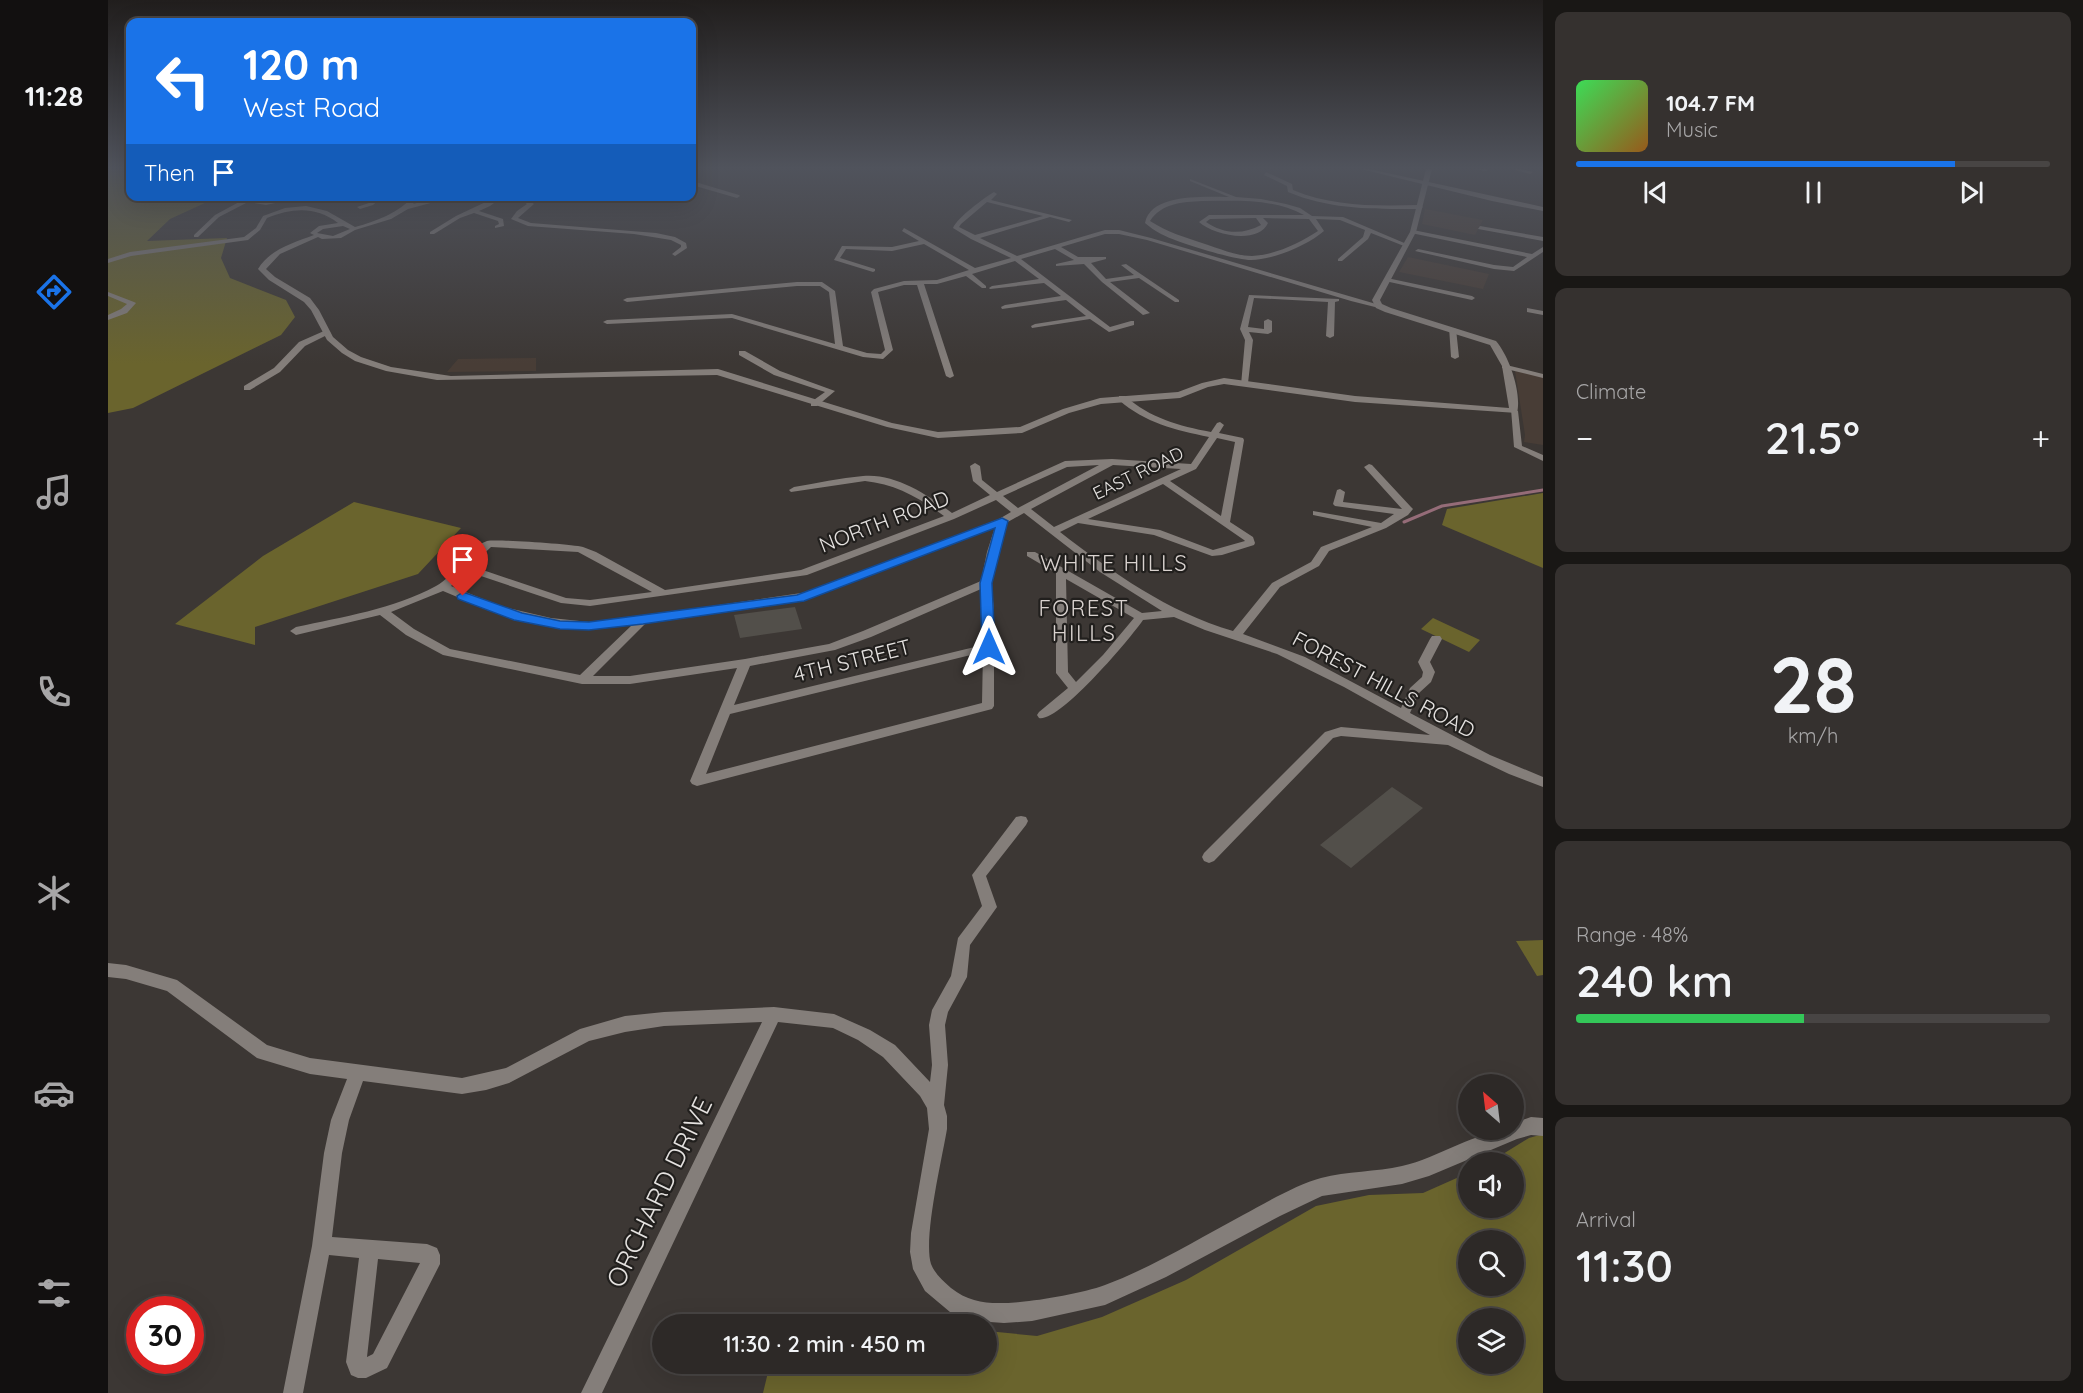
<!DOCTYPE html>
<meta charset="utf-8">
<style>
body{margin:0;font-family:Quicksand,sans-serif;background:#35312f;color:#f1f3f6;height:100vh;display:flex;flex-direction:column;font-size:22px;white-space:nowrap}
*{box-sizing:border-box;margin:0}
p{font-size:20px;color:#a7a6a7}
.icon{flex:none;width:33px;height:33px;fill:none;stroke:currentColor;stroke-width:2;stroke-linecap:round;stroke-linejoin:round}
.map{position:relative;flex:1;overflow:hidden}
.details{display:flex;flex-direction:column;gap:12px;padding:12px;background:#191715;width:540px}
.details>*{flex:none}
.guide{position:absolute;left:18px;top:18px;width:570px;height:183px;border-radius:12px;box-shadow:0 6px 24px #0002,0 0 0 2px #484544;background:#1a73e8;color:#fff;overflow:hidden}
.needle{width:39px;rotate:332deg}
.buttons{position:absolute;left:1350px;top:1074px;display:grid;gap:12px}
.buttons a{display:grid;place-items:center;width:66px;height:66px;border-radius:50%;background:#2d2927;box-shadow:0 6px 24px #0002,0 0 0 2px #484544;font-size:30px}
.speed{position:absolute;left:18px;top:1296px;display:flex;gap:12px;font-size:30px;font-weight:700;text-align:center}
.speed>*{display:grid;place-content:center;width:78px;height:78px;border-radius:50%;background:#2d2927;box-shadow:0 6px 24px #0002,0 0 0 2px #484544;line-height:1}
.speed .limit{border:9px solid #d22;background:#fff;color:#111}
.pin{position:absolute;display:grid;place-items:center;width:51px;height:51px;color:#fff;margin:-62px -26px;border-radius:50% 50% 50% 0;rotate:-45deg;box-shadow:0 0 6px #0007}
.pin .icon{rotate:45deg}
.me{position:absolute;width:66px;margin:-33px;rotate:0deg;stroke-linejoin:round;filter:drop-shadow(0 0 4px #0008)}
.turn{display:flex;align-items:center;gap:21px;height:126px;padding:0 18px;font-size:27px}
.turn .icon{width:78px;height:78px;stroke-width:2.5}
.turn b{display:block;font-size:42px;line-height:51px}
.then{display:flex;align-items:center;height:57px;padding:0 18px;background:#0003;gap:12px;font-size:22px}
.big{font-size:45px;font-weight:600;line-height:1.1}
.details .card{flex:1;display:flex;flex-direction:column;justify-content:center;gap:9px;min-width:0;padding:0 21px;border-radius:12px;background:#35312f}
.details .dial{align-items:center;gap:0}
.dial b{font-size:78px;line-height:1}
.song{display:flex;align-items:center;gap:18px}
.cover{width:72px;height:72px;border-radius:9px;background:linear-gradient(135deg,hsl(130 70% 55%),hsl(30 70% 35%))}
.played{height:6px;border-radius:3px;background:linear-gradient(90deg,#1a73e8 80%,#484544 80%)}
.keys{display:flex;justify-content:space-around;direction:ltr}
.heat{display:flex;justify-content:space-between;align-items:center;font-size:33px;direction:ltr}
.charge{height:9px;border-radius:4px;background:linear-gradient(90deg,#34c759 48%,#484544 0)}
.trip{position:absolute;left:544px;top:1314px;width:345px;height:60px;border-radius:30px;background:#2d2927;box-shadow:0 6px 24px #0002,0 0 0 2px #484544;font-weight:600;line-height:60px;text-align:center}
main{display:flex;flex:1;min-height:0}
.dock{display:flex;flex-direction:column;width:108px;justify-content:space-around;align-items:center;background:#121010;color:#a7a6a7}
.dock .icon{width:42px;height:42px}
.dock .selected{color:#1a73e8}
.dock b{font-size:27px;color:#f1f3f6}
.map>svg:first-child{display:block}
.built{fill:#483d36}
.green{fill:#6a642d;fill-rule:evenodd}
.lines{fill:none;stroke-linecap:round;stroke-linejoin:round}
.stream{stroke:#956c78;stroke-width:3}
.building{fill:#524f4a}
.minor{fill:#847e7a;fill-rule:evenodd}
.tertiary{fill:#847e7a;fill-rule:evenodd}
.route{fill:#1a73e8;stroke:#114b97;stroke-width:1.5}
.labels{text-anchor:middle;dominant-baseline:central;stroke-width:4.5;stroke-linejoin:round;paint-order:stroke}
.far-street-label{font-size:18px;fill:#e5e2e0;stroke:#211f1d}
.street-label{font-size:21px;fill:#e5e2e0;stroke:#211f1d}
.neighbourhood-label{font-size:22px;letter-spacing:1.5px;fill:#d9d2cf;stroke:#211f1d}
.near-street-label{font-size:26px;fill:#e5e2e0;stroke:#211f1d}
</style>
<main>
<nav class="dock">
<b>11:28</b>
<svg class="icon selected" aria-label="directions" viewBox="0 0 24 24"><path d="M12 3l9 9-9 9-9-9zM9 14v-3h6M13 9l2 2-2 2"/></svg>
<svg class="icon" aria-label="music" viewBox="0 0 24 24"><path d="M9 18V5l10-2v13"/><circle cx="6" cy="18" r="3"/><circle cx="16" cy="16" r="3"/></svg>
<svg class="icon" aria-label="phone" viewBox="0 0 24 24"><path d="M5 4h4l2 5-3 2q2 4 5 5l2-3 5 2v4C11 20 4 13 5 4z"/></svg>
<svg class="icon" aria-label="climate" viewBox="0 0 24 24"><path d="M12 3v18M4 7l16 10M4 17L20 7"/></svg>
<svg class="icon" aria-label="car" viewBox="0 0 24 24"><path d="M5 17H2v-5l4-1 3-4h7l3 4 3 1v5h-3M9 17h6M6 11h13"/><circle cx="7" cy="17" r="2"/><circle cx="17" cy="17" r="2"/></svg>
<svg class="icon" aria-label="filters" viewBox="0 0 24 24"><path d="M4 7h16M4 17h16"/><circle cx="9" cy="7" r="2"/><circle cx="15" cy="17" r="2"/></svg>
</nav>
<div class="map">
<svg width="1435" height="1393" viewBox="0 0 1435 1393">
<rect width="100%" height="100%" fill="#3c3734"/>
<path class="built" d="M1317,209L1375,220L1367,235L1314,224Z
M1300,257L1381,274L1375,289L1291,272Z
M428,358V371L339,372L350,359Z
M1407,371L1435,376V445L1416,442L1417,435Z"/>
<path class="green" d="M0,169H22V196L110,197L62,219L39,241L119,238L113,258L122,278L178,300L187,317L173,335L25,408L0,413Z
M1435,493V568L1334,525L1339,509Z
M246,502L353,528L310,574L147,627V645L67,624L155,556Z
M1325,618L1372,640L1361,652L1313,629Z
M1435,940V975L1429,976L1408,941Z
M1435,1134V1393H655L662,1364H879V1331L929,1336L994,1317L1078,1280L1208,1206L1261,1195L1315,1193L1360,1173V1208H1406V1162H1382L1421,1138ZM1360,1240H1406V1286H1360ZM1360,1318H1406V1364H1360Z
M765,1318L816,1324H714Z"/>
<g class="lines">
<path class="stream" d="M1296,522L1334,506L1435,490"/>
</g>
<path class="building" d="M687,607L694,629L632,638L626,615Z
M1284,787L1315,808L1243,868L1212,845Z"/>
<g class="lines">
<path class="minor" d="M1253,169H1261L1435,207V211L1384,201Z
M1364,169H1381L1378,171Z
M1404,169H1413L1425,172L1422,174Z
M1158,172L1184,184L1185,190C1226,207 1268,206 1312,205L1315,207L1312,209C1266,209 1223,210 1180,192L1179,186L1156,175Z
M1082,179L1128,197L1153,199L1178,204L1192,208L1204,216L1235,217L1301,245L1296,246L1263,233L1260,239L1234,261H1230V259L1255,237L1257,230L1232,220L1208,219L1216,231C1200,245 1165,260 1143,260C1126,260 1068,242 1053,234C1047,231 1042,227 1037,223C1043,193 1097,197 1121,197L1082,181ZM1094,201C1129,201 1165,198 1196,215H1101L1091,222C1105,235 1150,245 1160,223L1155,218L1201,219L1210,231C1192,243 1167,255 1144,256C1128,256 1110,248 1094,243C1076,237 1059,232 1042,221C1054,203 1074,202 1094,201ZM1148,218L1153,225C1135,235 1115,234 1098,222L1102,219Z
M584,181L631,195L632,196L629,198L584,185Z
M886,192L889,194L883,200L964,220L961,222L942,217L872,238L909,256L997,230H1011L1043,238L1275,306L1271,308L1243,301L1039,240L1011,234H997L953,247L970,257H998V259L983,263L998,279L1026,275L1013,265L1018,264L1071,300V302H1067L1031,278L1002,282L1042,313L1035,315L994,282L976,264L948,266V264L966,260L947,249L913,259L1002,327L1023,321H1026V325L1001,332L982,319L924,328L923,326L927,324L978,316L958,300L894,309L893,307L897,305L953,296L936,283L882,289L881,288L884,286L931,279L907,261L864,274L878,286V288H874L858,276L829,284H816L846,376L842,378L838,376L809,285H796L770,292L785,350L775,359L755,357L624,318L499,324L495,322L499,320L624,314L727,344L721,292L712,286H689L519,302L515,300L519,298L689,282H714L727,291L735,346L759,353L773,354L777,350L763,292L766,289L796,281L829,280L861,270L816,244L784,251L738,249L732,258L767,269V271L765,272L726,260L734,246L784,247L811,241L794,231L796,228L867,268L903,258L863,239L845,228C850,217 876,198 886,192ZM879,202L935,216L867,235L851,227L853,224Z
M104,196C122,196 140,201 157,201C170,201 182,196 195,197L158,205L140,202L111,217L90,237H86V235L107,215L133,201Z
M268,196H275L265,205L252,209L249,207L261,203Z
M306,196H313L305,204L337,196H349L300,209L283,219L247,230L233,238L214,239L202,233L211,226L230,223C208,206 184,208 159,218L152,230L140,240L23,256L0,263V259L22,252L136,237L148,228L155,216L177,208L198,206L219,211L247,227C269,221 290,213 306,196ZM235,226L242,229L225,236L209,233L215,229Z
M359,196L418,198L426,204L410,218L423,223L548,233L567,237L578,243L579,248L567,256L564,254L573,247V245L563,240L526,234L420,226L403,219L409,211L419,204L416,202L390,200L382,206L371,211L395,219L396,226L387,228V226L391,224L390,221L366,213L352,218L326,234H322V232L348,216L384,199Z
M1372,226L1435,237V241L1370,229Z
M1305,230L1424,254L1435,247V252L1406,271L1386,269L1307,251L1310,249L1386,265L1405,267L1419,257L1303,233Z
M1279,278L1364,296L1367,298L1364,300L1277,281V279Z
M0,292L26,302L28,303L19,313L0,320V315L13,309L19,304L0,296Z
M1141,295L1231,299V301L1227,302L1226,336L1222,338L1218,336L1220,302L1146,298L1140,327L1156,329V321L1160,319L1164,321V332L1160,334L1141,332L1145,340L1140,383L1133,385L1137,340L1132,329Z
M1419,308L1435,311V315L1419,312Z
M1341,327L1348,329L1351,357L1347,359L1343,357Z
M216,331L223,333L197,346L172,372L142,390H136V386L166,368L191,342Z
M631,351H637L672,371L727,391L709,406H703V402L717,392L666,375L631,355Z
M1394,364L1435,374V378L1394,368Z
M1011,396H1017C1042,418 1071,426 1103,432L1109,423L1112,422L1116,425L1111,433L1135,438L1136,440L1122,522L1145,537L1147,543L1146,545L1114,555L1104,556L1046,535L970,523L952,532C1005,573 1060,612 1125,631L1164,583L1203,562L1213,547L1264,527L1205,515V511L1273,523L1286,514L1227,506L1225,504L1229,490L1232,489L1237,492L1235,502L1294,509L1256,467L1261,464L1264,465L1303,507L1305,509L1300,515L1278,528L1221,551L1211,566L1172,587L1135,634L1197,657L1293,708L1302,688L1314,677L1315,672L1310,662L1322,639L1324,636H1332L1334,639L1322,662L1327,672L1323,682L1311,693L1302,713L1382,755L1435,777V787L1401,774L1340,745L1233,736L1225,738L1106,861L1101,863L1096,861L1094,857L1096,853L1217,732L1233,727L1322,735L1236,687L1169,654L1097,630L1066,617L1035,620C1022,639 951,723 931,718L929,715L931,712L960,688L948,673V573L919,556V552H927L1034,613L1054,611L992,572L916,513L898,523L889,552L883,583L886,610V706L884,709L589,786L584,784L582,781L629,668L522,684H474L335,655L298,635L272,615L188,635L182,631L188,627C235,617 285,609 328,586C347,576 360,547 379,541C389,539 462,544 475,547L488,552L557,590L693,570L836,516C812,498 787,484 757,481L683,492L681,490L686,487C709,483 732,478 755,476C787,473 820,495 844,513L882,495L865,481L862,466L867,463L872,466L874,480L889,492L957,461L1004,459L1083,464L1101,437C1067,430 1037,423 1011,400ZM1109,438L1127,442L1113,516L1062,481L1088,469ZM991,465L910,508L895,496L959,467ZM1005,465L1073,469L946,527L923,509ZM1055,484L1136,540L1137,541L1105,550L1052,530L980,519ZM888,500L903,512L891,519L700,592L535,616L481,622L443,618L392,606L343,586L358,571L453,603L482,606L699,575L846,519ZM887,527L879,552L873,581L755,631L721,644L637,659L522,676H485L538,623L706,597ZM383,547L470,552L544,592L482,600L458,598L363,566ZM958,579L1026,618L995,655L968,682L960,672ZM873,589L876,610L875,645L626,705L642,666L727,650L763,637ZM335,591C380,610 432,632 482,629C496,629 510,626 524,625L472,675L342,649L306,629L283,612ZM875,652L874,703L598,774L622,714Z
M1403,409L1410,411L1414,446L1435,455V461L1406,447Z
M913,816L918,817L920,821L918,825L878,876L889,907L862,945L859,977L840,1012L837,1025L840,1065L836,1105L839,1116V1129C834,1159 815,1238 823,1264C827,1274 835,1281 843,1288C864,1305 887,1304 912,1302C934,1300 976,1293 997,1285C1045,1267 1090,1239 1135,1215C1157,1203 1190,1184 1213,1178C1239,1171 1268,1172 1294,1166C1331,1158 1368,1130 1406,1130V1123L1423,1117L1435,1118V1136L1423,1135L1409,1139L1321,1176L1294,1184L1214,1196L1172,1216L1058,1277L997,1305L924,1321L896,1323L868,1321L842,1312L817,1291L805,1269L802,1252L803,1233L821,1129L819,1108L812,1096L775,1057L750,1040L725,1028L670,1022L494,1393H473L654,1022L556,1026L517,1032L481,1041L401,1083L378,1090L354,1094L255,1081L241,1120L234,1153L224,1237L319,1244L329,1248L332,1255V1264L279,1368L258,1378H250L243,1375L238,1362L251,1258L221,1255L195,1393H175L204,1246L216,1153L223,1120L239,1079L202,1074L149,1058L59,991L18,979L0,977V963L18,965L69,980L159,1045L202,1058L354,1078L398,1068L472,1029L517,1016L556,1012L666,1007L726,1014L762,1030L787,1045L822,1082L824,1065L821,1025L824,1010L843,976L850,938L874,906L864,875L908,817ZM270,1259L312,1263L265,1354L259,1357Z"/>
<path class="tertiary" d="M1318,169H1324L1308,232L1272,300L1274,304L1283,308L1388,341C1401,356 1414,393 1409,413L1247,402L1116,384L1100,387L1072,398L993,404L961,413L914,433L830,438L779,427L609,375L329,380L278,371L247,361L234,353L219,340L203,310L196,302L161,280L150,269C162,249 185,243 206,235H210V237L172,254L158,269L167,277L202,298L211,310L225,337L240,350L253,357L283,367L343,376L610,369L784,423L830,432L912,427L955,409L992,398L1070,392L1094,383L1116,378L1247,396L1401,408L1394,366L1382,345L1277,312L1268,308L1264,300L1302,232Z"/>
</g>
<linearGradient id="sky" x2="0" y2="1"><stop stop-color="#211e1d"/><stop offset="0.46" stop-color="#50535c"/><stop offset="1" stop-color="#50535c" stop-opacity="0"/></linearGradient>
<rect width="1435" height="364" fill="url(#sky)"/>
<path class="route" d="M894,518L900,521L884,583L887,647L881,651L874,647L872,583L887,528L696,601L535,624L481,630L452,629L406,620L350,599L349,596L355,592L414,613L452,621L481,622L689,595Z"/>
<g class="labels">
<g class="far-street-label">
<text transform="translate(1030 473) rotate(-26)">EAST ROAD</text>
</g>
<g class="street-label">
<text transform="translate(776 521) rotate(-21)">NORTH ROAD</text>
<text transform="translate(744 660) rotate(-14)">4TH STREET</text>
<text transform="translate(1276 684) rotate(28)">FOREST HILLS ROAD</text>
</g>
<g class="neighbourhood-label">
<text x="1006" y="563">WHITE HILLS</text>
<text x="976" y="608">FOREST<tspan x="976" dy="25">HILLS</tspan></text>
</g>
<g class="near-street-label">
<text transform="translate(551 1192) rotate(-64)">ORCHARD DRIVE</text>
</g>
</g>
</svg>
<div class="buttons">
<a><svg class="needle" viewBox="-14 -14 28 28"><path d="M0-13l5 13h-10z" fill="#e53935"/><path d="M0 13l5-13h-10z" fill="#a7a6a7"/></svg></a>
<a><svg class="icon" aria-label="sound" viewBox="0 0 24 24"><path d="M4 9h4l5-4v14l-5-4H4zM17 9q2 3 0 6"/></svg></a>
<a><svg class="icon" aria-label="search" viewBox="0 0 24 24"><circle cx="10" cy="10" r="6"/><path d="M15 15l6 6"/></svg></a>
<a><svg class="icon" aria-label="layers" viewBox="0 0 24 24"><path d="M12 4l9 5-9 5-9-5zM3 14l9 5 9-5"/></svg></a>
</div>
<div class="speed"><div class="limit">30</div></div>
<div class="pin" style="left:355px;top:596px;background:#d93025"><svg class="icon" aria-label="arrive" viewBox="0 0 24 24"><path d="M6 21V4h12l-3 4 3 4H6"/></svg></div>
<svg class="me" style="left:881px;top:647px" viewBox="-20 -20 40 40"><path d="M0-17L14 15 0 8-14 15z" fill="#1a73e8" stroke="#fff" stroke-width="4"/></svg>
<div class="trip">11:30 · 2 min · 450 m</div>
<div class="guide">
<div class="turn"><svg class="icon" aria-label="left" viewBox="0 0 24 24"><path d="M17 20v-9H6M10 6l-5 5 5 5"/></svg><div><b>120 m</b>West Road</div></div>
<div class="then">Then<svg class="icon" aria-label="arrive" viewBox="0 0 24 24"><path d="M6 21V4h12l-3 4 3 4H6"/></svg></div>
</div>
</div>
<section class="details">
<div class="card">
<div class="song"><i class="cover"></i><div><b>104.7 FM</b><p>Music</p></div></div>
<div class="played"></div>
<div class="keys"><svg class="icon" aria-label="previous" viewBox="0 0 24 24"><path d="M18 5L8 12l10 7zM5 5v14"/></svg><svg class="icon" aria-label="pause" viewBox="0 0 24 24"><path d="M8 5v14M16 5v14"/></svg><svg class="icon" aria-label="next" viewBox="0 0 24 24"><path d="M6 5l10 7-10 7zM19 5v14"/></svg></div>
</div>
<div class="card"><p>Climate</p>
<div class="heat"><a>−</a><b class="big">21.5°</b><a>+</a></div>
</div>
<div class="card dial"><b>28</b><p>km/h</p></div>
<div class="card"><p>Range · 48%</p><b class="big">240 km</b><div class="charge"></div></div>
<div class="card"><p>Arrival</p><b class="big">11:30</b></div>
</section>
</main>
